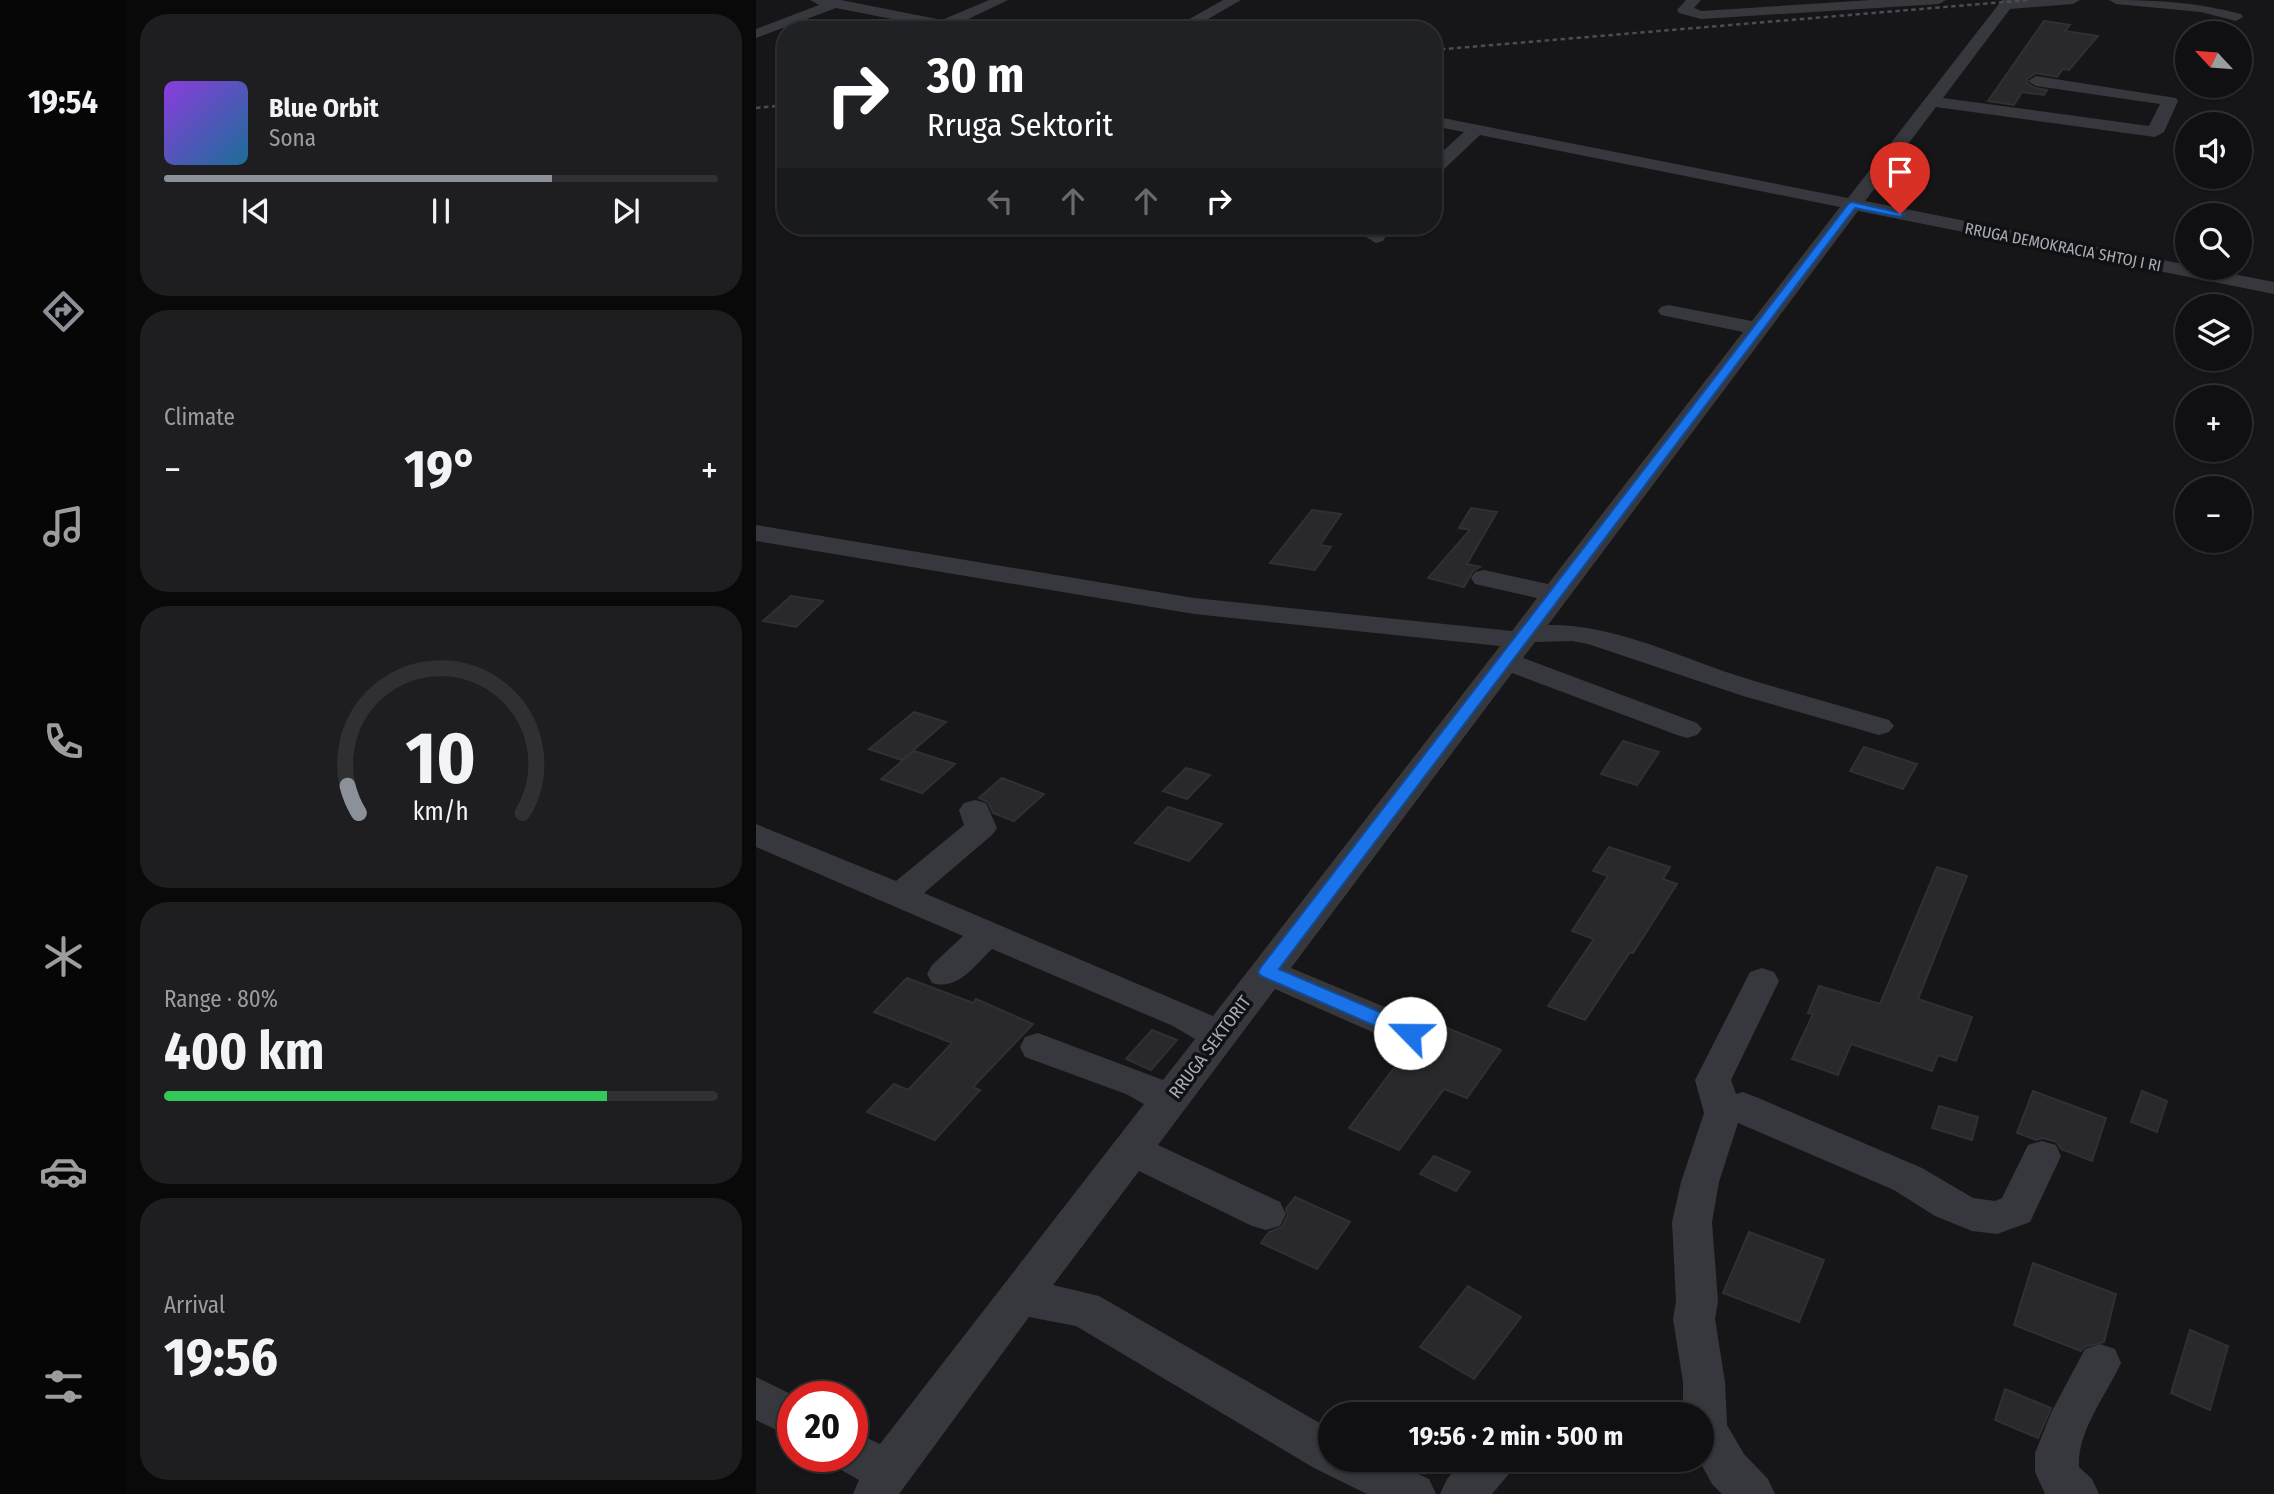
<!DOCTYPE html>
<meta charset="utf-8">
<style>
body{margin:0;font-family:"Fira Sans Condensed",sans-serif;background:#1e1e20;color:#f1f3f6;height:100vh;display:flex;flex-direction:column;font-size:26px;white-space:nowrap}
*{box-sizing:border-box;margin:0}
p{font-size:23px;color:#9c9d9f}
.icon{flex:none;width:38px;height:38px;fill:none;stroke:currentColor;stroke-width:2;stroke-linecap:round;stroke-linejoin:round}
.map{position:relative;flex:1;overflow:hidden}
.sheet{display:flex;flex-direction:column;gap:14px;padding:14px;background:#09090a;width:630px}
.sheet>*{flex:none}
.guide{position:absolute;left:21px;top:21px;width:665px;height:214px;border-radius:28px;box-shadow:0 2px 5px #0004,0 0 0 2px #303032;background:#202124;color:#fff;overflow:hidden}
.needle{width:46px;rotate:296deg}
.tools{position:absolute;left:1419px;top:21px;display:grid;gap:14px}
.tools a{display:grid;place-items:center;width:77px;height:77px;border-radius:50%;background:#101012;box-shadow:0 2px 5px #0004,0 0 0 2px #303032;font-size:35px}
.speed{position:absolute;left:21px;top:1381px;display:flex;gap:14px;font-size:35px;font-weight:700;text-align:center}
.speed>*{display:grid;place-content:center;width:91px;height:91px;border-radius:50%;background:#101012;box-shadow:0 2px 5px #0004,0 0 0 2px #303032;line-height:1}
.speed .limit{border:10px solid #d22;background:#fff;color:#111}
.pin{position:absolute;display:grid;place-items:center;width:60px;height:60px;color:#fff;margin:-72px -30px;border-radius:50% 50% 50% 0;rotate:-45deg;box-shadow:0 0 7px #0007}
.pin .icon{rotate:45deg}
.me{position:absolute;width:77px;margin:-38px;rotate:293deg;stroke-linejoin:round;filter:drop-shadow(0 0 5px #0008)}
.turn{display:flex;align-items:center;gap:24px;height:147px;padding:0 35px;font-size:32px}
.turn .icon{width:91px;height:91px;stroke-width:2.5}
.turn b{display:block;font-size:49px;line-height:60px}
.lanes{display:flex;align-items:center;height:66px;padding:0 35px;background:#0003;justify-content:center;gap:35px;direction:ltr}
.lanes .off{opacity:.35}
.big{font-size:52px;font-weight:700;line-height:1.1}
.sheet .card{flex:1;display:flex;flex-direction:column;justify-content:center;gap:10px;min-width:0;padding:0 24px;border-radius:28px;background:#1e1e20}
.sheet .dial{align-items:center;gap:0}
.dial svg{height:182px;overflow:visible;fill:none;stroke:#303032;stroke-width:7;stroke-linecap:round;text-anchor:middle}
.dial text{fill:#f1f3f6;stroke:none}
.song{display:flex;align-items:center;gap:21px}
.cover{width:84px;height:84px;border-radius:10px;background:linear-gradient(135deg,hsl(270 70% 55%),hsl(200 70% 35%))}
.played{height:7px;border-radius:4px;background:linear-gradient(90deg,#8c9099 70%,#303032 70%)}
.keys{display:flex;justify-content:space-around;direction:ltr}
.heat{display:flex;justify-content:space-between;align-items:center;font-size:38px;direction:ltr}
.charge{height:10px;border-radius:5px;background:linear-gradient(90deg,#34c759 80%,#303032 0)}
.trip{position:absolute;left:562px;top:1402px;width:396px;height:70px;border-radius:35px;background:#101012;box-shadow:0 2px 5px #0004,0 0 0 2px #303032;font-weight:700;line-height:70px;text-align:center}
main{display:flex;flex:1;min-height:0}
.dock{display:flex;flex-direction:column;width:126px;justify-content:space-around;align-items:center;background:#060607;color:#9c9d9f}
.dock .icon{width:49px;height:49px}
.dock .on{color:#8c9099}
.dock b{font-size:32px;color:#f1f3f6}
.map>svg:first-child{display:block}
.building{fill:#29292c;stroke:#303034;stroke-width:2}
.lines{fill:none;stroke-linecap:round;stroke-linejoin:round}
.minor{fill:#37383d;fill-rule:evenodd}
.rail{stroke:#4a4c52;stroke-width:2.5;stroke-dasharray:4.5 3.5;stroke-linecap:butt}
.route{fill:#1a73e8;stroke:#114b97;stroke-width:2}
.labels{text-anchor:middle;dominant-baseline:central;stroke-width:7;stroke-linejoin:round;paint-order:stroke}
.far-street-label{font-size:16px;fill:#a8adb8;stroke:#111113}
.street-label{font-size:18px;fill:#a8adb8;stroke:#111113}
</style>
<main>
<nav class="dock">
<b>19:54</b>
<svg class="icon on" aria-label="directions" viewBox="0 0 24 24"><path d="M12 3l9 9-9 9-9-9zM9 14v-3h6M13 9l2 2-2 2"/></svg>
<svg class="icon" aria-label="music" viewBox="0 0 24 24"><path d="M9 18V5l10-2v13"/><circle cx="6" cy="18" r="3"/><circle cx="16" cy="16" r="3"/></svg>
<svg class="icon" aria-label="phone" viewBox="0 0 24 24"><path d="M5 4h4l2 5-3 2q2 4 5 5l2-3 5 2v4C11 20 4 13 5 4z"/></svg>
<svg class="icon" aria-label="climate" viewBox="0 0 24 24"><path d="M12 3v18M4 7l16 10M4 17L20 7"/></svg>
<svg class="icon" aria-label="car" viewBox="0 0 24 24"><path d="M5 17H2v-5l4-1 3-4h7l3 4 3 1v5h-3M9 17h6M6 11h13"/><circle cx="7" cy="17" r="2"/><circle cx="17" cy="17" r="2"/></svg>
<svg class="icon" aria-label="filters" viewBox="0 0 24 24"><path d="M4 7h16M4 17h16"/><circle cx="9" cy="7" r="2"/><circle cx="15" cy="17" r="2"/></svg>
</nav>
<section class="sheet">
<div class="card">
<div class="song"><i class="cover"></i><div><b>Blue Orbit</b><p>Sona</p></div></div>
<div class="played"></div>
<div class="keys"><svg class="icon" aria-label="previous" viewBox="0 0 24 24"><path d="M18 5L8 12l10 7zM5 5v14"/></svg><svg class="icon" aria-label="pause" viewBox="0 0 24 24"><path d="M8 5v14M16 5v14"/></svg><svg class="icon" aria-label="next" viewBox="0 0 24 24"><path d="M6 5l10 7-10 7zM19 5v14"/></svg></div>
</div>
<div class="card"><p>Climate</p>
<div class="heat"><a>−</a><b class="big">19°</b><a>+</a></div>
</div>
<div class="card dial"><svg viewBox="0 0 100 80">
<path d="M14 69A42 42 0 1 1 86 69"/>
<path d="M14 69A42 42 0 0 1 9 57" stroke="#8c9099"/>
<text x="50" y="56" font-size="32" font-weight="700">10</text>
<text x="50" y="72" font-size="11">km/h</text>
</svg></div>
<div class="card"><p>Range · 80%</p><b class="big">400 km</b><div class="charge"></div></div>
<div class="card"><p>Arrival</p><b class="big">19:56</b></div>
</section>
<div class="map">
<svg width="1518" height="1494" viewBox="0 0 1518 1494">
<rect width="100%" height="100%" fill="#161618"/>
<path class="building" d="M1288,21L1314,25L1309,31L1342,36L1313,70L1307,69L1301,77L1280,73L1271,79V83L1279,88L1291,90L1288,95L1266,92L1258,105L1232,101Z
M715,508L741,512L711,564L724,567L717,571L708,587L672,578L714,530L703,528Z
M556,510L585,514L564,545L575,547L559,570L514,563Z
M35,596L67,601L40,627L7,621Z
M158,712L190,722L146,760L113,749Z
M867,741L903,752L881,785L845,774Z
M1108,747L1161,764L1147,789L1094,771Z
M158,751L199,764L166,793L125,779Z
M430,768L454,775L431,799L407,791Z
M246,778L288,794L258,821L237,813L232,802L223,798Z
M412,807L466,824L433,861L379,843Z
M853,847L914,867L907,879L921,884L877,953L874,952L829,1020L792,1006L838,939L816,931L852,876L837,871Z
M1181,867L1211,876L1162,999L1216,1017L1200,1061L1182,1055L1176,1071L1095,1044L1082,1075L1036,1059L1057,1014L1052,1013L1063,986L1124,1004Z
M151,978L217,1003L220,999L277,1024L217,1087L224,1090L179,1140L111,1112L138,1084L152,1090L196,1043L118,1012Z
M674,1021L745,1050L711,1098L688,1089L643,1150L593,1128L653,1048L669,1044L674,1034L671,1025Z
M396,1030L421,1040L395,1070L370,1059Z
M1277,1091L1350,1118L1336,1161L1305,1149L1301,1142L1287,1138L1280,1140L1261,1133Z
M1386,1091L1411,1101L1401,1132L1375,1122Z
M1183,1106L1222,1117L1216,1140L1176,1128Z
M678,1156L714,1172L700,1191L664,1174Z
M539,1197L594,1222L561,1269L505,1243L513,1232L526,1227L532,1215L530,1209Z
M993,1232L1068,1260L1043,1322L967,1293Z
M1277,1263L1360,1294L1348,1342L1328,1347L1325,1351L1258,1325Z
M712,1286L765,1317L718,1379L664,1347Z
M1434,1330L1472,1346L1454,1410L1415,1393Z
M1249,1389L1295,1408L1282,1438L1239,1420Z
M638,1460H676L668,1474Z"/>
<g class="lines">
<path class="minor" d="M54,0H85L186,20L233,0H252L204,23L221,27L223,30H192L80,8L0,38V29L63,5Z
M467,0H485L433,30H414Z
M930,0H945L938,8L946,11L1115,0H1190L1183,4L945,19L923,13L921,10Z
M1246,0H1324L1317,4L1254,9L1187,98L1393,126L1404,104L1280,86L1272,81L1280,76L1420,98L1422,101L1408,132L1399,137L1180,107L1109,201L1432,265V268H1446L1518,282V294L1102,211L792,625C854,624 915,653 973,673C1026,690 1080,704 1133,720L1138,726L1133,732L1123,735L987,696L832,644L816,641L779,642L767,658L941,723L946,729L941,735L931,738L921,735L756,673L535,968L667,1023L672,1033L667,1043L654,1046L641,1043L519,989L402,1145L524,1202L530,1214L524,1226L510,1230L496,1226L383,1171L297,1285L343,1296L574,1429V1460H633L673,1479L680,1494H611L558,1468L320,1326L273,1317L143,1494H97L103,1480L80,1467L76,1456H96V1431L124,1444L388,1104L370,1094L269,1057L264,1047L269,1037L282,1033L407,1080L439,1039L417,1026L236,949C218,966 202,991 176,983L171,974L176,965L207,936L0,847V824L140,881L208,825L203,810L208,803L219,800L230,803L241,828L236,835L168,893L457,1016L744,646L438,614L0,541V525L438,598L756,631L781,598L719,584L715,578L719,572L728,570L792,584L987,332L905,315L902,311L905,307L912,305L996,321L1084,207L724,135L683,174L677,175V160L708,132L677,126V116L1092,198Z
M1353,0C1399,0 1440,2 1485,14L1487,17L1480,21L1445,12L1360,4Z
M618,226H636L627,241L620,243L610,237Z
M1006,968L1018,972L1023,981L975,1080L980,1094L987,1092L1000,1097L1166,1168L1217,1198L1239,1201L1246,1198L1272,1145L1286,1141L1300,1145L1305,1156L1274,1222L1241,1234L1216,1231L1179,1216L1138,1190L982,1123L963,1182L956,1222L962,1301L959,1319L969,1382L971,1425L988,1454L1012,1479L1019,1494H966L956,1484L943,1460H945V1414H927V1382L917,1319L920,1301L916,1222L925,1182L948,1113L939,1080L994,972Z
M1344,1344L1359,1349L1365,1363C1351,1394 1321,1431 1323,1467L1336,1479L1343,1494H1289L1279,1472V1453L1295,1413L1329,1349Z
M0,1377L39,1396H37V1438L0,1420Z
M708,1460H758L752,1475L736,1494H684L691,1479Z"/>
<path class="rail" d="M677,50L1272,0
M0,108L30,105"/>
</g>
<path class="route" d="M1096,202L1149,214L1144,217L1099,208L523,969L661,1028L664,1033L661,1038L654,1040L647,1038L505,976L502,972L505,967L1093,203Z"/>
<g class="labels">
<g class="far-street-label">
<text transform="translate(1307 247) rotate(11)">RRUGA DEMOKRACIA SHTOJ I RI</text>
</g>
<g class="street-label">
<text transform="translate(454 1047) rotate(-53)">RRUGA SEKTORIT</text>
</g>
</g>
</svg>
<div class="tools">
<a><svg class="needle" viewBox="-14 -14 28 28"><path d="M0-13l5 13h-10z" fill="#e53935"/><path d="M0 13l5-13h-10z" fill="#9c9d9f"/></svg></a>
<a><svg class="icon" aria-label="sound" viewBox="0 0 24 24"><path d="M4 9h4l5-4v14l-5-4H4zM17 9q2 3 0 6"/></svg></a>
<a><svg class="icon" aria-label="search" viewBox="0 0 24 24"><circle cx="10" cy="10" r="6"/><path d="M15 15l6 6"/></svg></a>
<a><svg class="icon" aria-label="layers" viewBox="0 0 24 24"><path d="M12 4l9 5-9 5-9-5zM3 14l9 5 9-5"/></svg></a>
<a>+</a>
<a>−</a>
</div>
<div class="speed"><div class="limit">20</div></div>
<div class="pin" style="left:1144px;top:214px;background:#d93025"><svg class="icon" aria-label="arrive" viewBox="0 0 24 24"><path d="M6 21V4h12l-3 4 3 4H6"/></svg></div>
<svg class="me" style="left:654px;top:1033px" viewBox="-20 -20 40 40"><circle r="19" fill="#fff"/><path d="M0-13L10 11 0 6-10 11z" fill="#1a73e8"/></svg>
<div class="trip">19:56 · 2 min · 500 m</div>
<div class="guide">
<div class="turn"><svg class="icon" aria-label="right" viewBox="0 0 24 24"><path d="M7 20v-9h11M14 6l5 5-5 5"/></svg><div><b>30 m</b>Rruga Sektorit</div></div>
<div class="lanes"><svg class="icon off" aria-label="left" viewBox="0 0 24 24"><path d="M17 20v-9H6M10 6l-5 5 5 5"/></svg><svg class="icon off" aria-label="ahead" viewBox="0 0 24 24"><path d="M12 20V5M6 11l6-6 6 6"/></svg><svg class="icon off" aria-label="ahead" viewBox="0 0 24 24"><path d="M12 20V5M6 11l6-6 6 6"/></svg><svg class="icon" aria-label="right" viewBox="0 0 24 24"><path d="M7 20v-9h11M14 6l5 5-5 5"/></svg></div>
</div>
</div>
</main>
